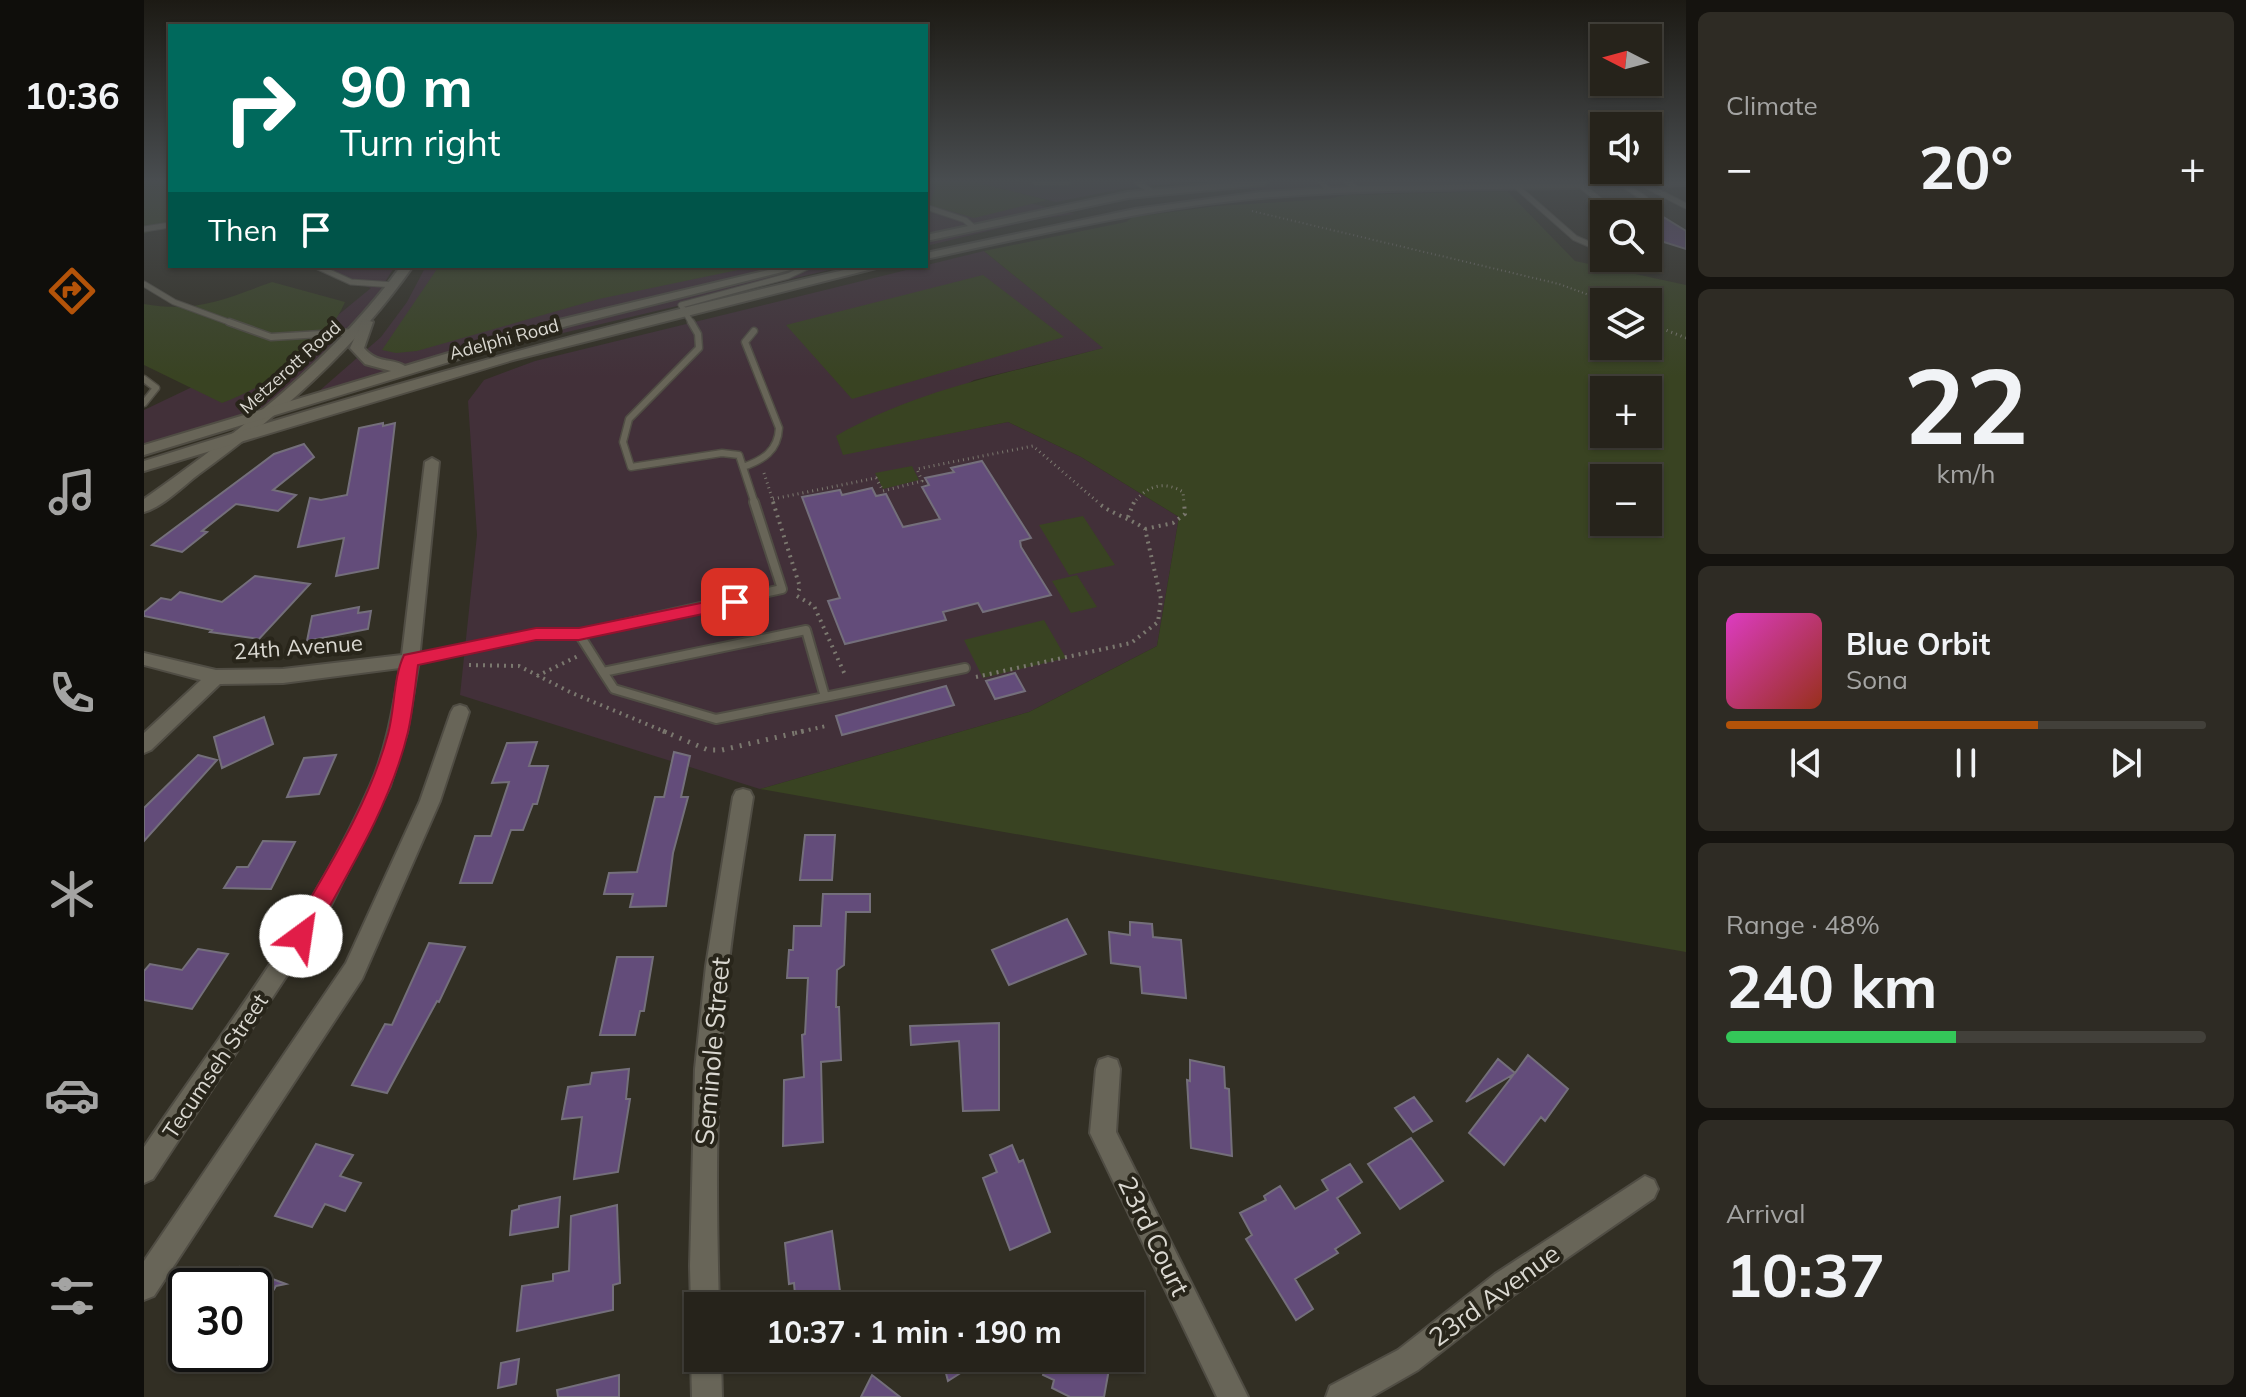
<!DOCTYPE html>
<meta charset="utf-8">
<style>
body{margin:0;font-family:Mulish,sans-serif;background:#2e2b24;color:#f1f3f6;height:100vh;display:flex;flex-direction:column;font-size:30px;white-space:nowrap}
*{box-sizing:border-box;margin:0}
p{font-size:26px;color:#a4a4a3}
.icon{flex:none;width:44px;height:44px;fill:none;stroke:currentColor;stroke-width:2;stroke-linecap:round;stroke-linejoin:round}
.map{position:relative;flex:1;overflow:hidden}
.details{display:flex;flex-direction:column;gap:12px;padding:12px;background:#15130f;width:560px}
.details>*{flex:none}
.hud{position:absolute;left:24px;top:24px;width:760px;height:244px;border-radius:0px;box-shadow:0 2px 6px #0004,0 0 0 2px #42403a;background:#00695c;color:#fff;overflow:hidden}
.needle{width:52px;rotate:276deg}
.tools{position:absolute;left:1446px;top:24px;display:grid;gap:16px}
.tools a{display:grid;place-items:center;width:72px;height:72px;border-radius:0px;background:#26231b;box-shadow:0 2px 6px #0004,0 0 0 2px #42403a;font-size:40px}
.speed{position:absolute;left:24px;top:1268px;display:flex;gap:16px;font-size:40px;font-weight:700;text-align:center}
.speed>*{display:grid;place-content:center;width:104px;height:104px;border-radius:50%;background:#26231b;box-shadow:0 2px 6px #0004,0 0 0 2px #42403a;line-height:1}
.speed .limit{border:4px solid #111;border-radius:12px;background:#fff;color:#111}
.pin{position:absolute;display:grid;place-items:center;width:68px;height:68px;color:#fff;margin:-34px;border-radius:16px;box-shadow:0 4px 12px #0006}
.me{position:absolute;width:88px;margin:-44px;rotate:31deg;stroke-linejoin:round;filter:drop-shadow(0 0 6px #0008)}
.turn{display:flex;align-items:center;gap:28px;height:168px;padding:0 40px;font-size:36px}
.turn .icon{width:104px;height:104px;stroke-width:2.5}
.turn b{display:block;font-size:56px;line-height:68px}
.then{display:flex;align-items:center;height:76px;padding:0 40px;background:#0003;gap:16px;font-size:30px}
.big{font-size:60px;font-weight:700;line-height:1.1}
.details .widget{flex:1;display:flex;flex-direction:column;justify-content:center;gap:12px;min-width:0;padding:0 28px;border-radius:12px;background:#2e2b24}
.details .dial{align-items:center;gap:0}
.dial b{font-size:104px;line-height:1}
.song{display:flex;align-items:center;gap:24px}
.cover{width:96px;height:96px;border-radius:12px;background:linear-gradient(135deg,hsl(310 70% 55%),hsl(10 70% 35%))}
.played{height:8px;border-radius:4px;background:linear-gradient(90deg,#b45309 65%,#42403a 65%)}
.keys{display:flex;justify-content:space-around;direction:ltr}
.heat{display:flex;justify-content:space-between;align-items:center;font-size:44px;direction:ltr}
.charge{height:12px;border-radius:6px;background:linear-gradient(90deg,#34c759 48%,#42403a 0)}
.trip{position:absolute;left:540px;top:1292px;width:460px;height:80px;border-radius:0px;background:#26231b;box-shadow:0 2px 6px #0004,0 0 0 2px #42403a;font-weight:700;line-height:80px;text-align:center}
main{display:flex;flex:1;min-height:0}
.dock{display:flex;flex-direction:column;width:144px;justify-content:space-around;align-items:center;background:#0f0e0b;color:#a4a4a3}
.dock .icon{width:56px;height:56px}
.dock .current{color:#b45309}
.dock b{font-size:36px;color:#f1f3f6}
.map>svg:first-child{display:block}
.commercial{fill:#41303c}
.education{fill:#423039}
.green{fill:#394322;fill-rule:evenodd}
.building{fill:#634c7a;stroke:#746f7b;stroke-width:2}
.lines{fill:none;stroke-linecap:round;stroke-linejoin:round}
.service-far2-casing{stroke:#504d44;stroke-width:7}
.service-far1-casing{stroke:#504d44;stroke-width:9}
.service-casing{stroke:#504d44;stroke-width:12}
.minor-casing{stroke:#504d44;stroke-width:4}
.tertiary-casing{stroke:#504d44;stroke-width:4}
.secondary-casing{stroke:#504d44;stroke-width:4}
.path-far3{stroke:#7b786f;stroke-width:2;stroke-dasharray:1 3;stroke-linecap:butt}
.path-far2{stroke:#7b786f;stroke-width:3;stroke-dasharray:1 4;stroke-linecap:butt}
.path-far1{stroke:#7b786f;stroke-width:4;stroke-dasharray:2 5;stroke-linecap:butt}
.path{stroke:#7b786f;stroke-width:5;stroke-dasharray:2 7;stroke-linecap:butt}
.service-far2{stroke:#686558;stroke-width:5}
.service-far1{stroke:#686558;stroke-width:6}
.service{stroke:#686558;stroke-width:8}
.minor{fill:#686558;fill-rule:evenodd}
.tertiary{fill:#686558;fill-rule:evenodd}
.secondary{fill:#686558;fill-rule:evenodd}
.route{fill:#e11d48;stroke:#92132f;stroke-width:2}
.labels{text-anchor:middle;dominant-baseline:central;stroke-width:8;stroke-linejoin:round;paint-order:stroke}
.far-street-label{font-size:18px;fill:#dad8d1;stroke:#28251a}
.street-label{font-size:22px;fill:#dad8d1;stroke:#28251a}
.near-street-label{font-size:26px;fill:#dad8d1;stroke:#28251a}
</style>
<main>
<nav class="dock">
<b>10:36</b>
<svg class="icon current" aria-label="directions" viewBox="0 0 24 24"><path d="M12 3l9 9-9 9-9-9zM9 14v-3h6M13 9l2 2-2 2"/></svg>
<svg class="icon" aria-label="music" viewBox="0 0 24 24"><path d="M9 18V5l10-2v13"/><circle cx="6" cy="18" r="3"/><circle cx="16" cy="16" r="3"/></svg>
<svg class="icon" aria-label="phone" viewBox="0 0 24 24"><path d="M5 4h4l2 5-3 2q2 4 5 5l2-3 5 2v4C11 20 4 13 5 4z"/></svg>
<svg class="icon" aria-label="climate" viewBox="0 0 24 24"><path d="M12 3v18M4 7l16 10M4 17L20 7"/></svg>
<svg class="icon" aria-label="car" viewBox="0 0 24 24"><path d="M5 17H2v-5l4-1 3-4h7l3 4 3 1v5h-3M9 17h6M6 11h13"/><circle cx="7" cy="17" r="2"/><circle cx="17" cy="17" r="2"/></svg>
<svg class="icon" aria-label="filters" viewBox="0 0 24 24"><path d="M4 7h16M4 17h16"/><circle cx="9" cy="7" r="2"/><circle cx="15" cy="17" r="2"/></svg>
</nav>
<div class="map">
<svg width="1542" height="1397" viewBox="0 0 1542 1397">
<rect width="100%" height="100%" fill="#322f24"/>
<path class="commercial" d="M830,182H1041L977,189L912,202Z"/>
<path class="education" d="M782,182H799L931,214L894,219L782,246Z
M1069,182H1337L1108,190Z
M840,251L960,348L830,380L699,454L864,422L937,457L1035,517L1013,646L885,712L616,789L316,695L333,535L324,401L340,380L391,361Z
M164,266H251L216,322L140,392L102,420L0,454V410L188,320L227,288Z
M282,266H702L326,355L166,399L237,337L263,302Z"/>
<path class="green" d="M0,182H26V224L0,234Z
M782,182H830L903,200L830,218L785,205L792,186Z
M1363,191L1431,261L1542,285V952L616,789L885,712L1013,646L1035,517L937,457L864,422L699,455L692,436C776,388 867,373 959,348L840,251L982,222L989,217L1073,206L1183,199L1203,195ZM1460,302H1504V346H1460ZM1460,390H1504V434H1460ZM1460,478H1504V522H1460Z
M295,266H613L455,299L273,351L252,353L238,350Z
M839,275L920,337L708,399L642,325Z
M128,282L201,302C180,350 125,385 78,403L0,365V304C52,313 81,299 128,282Z
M768,466L775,480L739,489L731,473Z
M939,516L971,565L925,575L895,525Z
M933,575L953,607L927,613L908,581Z
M900,620L922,658L839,678L820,640Z"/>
<path class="building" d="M1489,207H1503L1542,231V249L1504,237V214H1479V211L1486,212Z
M239,423V426L251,423L234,568L192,576L200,538L154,547L166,498L177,500L203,495L215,428Z
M160,444L170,457L129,490L152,495L134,511L92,504L58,531L63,532L38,552L8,545L130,454Z
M838,461L887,538L876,541L877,547L907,595L839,612L834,603L799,612L802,620L701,644L684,601L696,598L658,497L696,490L698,495L728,488L732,496L742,494L759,527L796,519L778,487L785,485L781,478L810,472L807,468Z
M111,576L166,584L115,639L66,632L68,630L0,616V612L17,598L27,600L36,592L78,602Z
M215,607L214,613L227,611L224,629L163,641L168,616Z
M871,673L881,691L851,699L842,681Z
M802,686L810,705L698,735L692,716Z
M120,717L129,744L78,768L70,737Z
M393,742L385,766H404L393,804H389L379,830H367L348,883H316L331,836H347L365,782L348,783L363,743Z
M530,752L546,756L537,797H544L529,853L522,906L486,907L489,894H460L465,873L493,872L511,797H520Z
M54,755L73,760L0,841V808Z
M192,755L175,794L143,797L160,758Z
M661,835H691L688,880H656Z
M119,841L151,842L127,889L80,888L93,867H104Z
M679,894H726V912H702L700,965L693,970L692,1007H695L697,1060L677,1062L679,1142L639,1146L640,1080L660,1077L658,1035L661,1034L664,978H643L645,950H649L650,926H677Z
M923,919L942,954L865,985L848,950Z
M986,922L1008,924L1009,937L1037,940L1042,998L998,993L996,967L967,963L965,932L986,935Z
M285,943L321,947L295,1002L293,1001L243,1093L208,1085L241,1024L248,1025Z
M54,949L84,954L48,1009L0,1000V971L6,964L38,970Z
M473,957H509L500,1011H496L491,1035H456Z
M855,1023V1110L819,1111L815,1041L767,1045L766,1026Z
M1384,1055L1424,1089L1401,1121L1397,1117L1360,1165L1325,1133L1370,1074L1322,1102L1354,1059L1371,1073Z
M1046,1060L1080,1067L1081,1088L1085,1089L1088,1156L1047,1148L1043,1080L1046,1081Z
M485,1069L482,1099H486L474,1172L430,1179L438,1117L418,1119L424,1087L446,1084L448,1073Z
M1270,1097L1288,1121L1269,1132L1251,1108Z
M1267,1138L1299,1181L1256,1209L1224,1164Z
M172,1144L209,1155L196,1176L217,1183L201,1211L181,1204L168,1227L131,1216Z
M868,1145L875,1162L879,1160L906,1232L866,1250L839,1178L853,1172L846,1155Z
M1206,1164L1218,1182L1193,1198L1216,1233L1191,1249L1194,1253L1151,1279L1169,1309L1152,1320L1102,1239L1108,1235L1096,1213L1122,1200L1120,1196L1136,1186L1151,1209L1184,1190L1178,1180Z
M416,1197L414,1227L366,1235L368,1211L375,1209V1206Z
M473,1205L476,1283L469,1285V1310L373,1331L378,1286L409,1281V1274L425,1271L427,1216Z
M688,1231L698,1306H652L650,1283L645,1284L641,1243Z
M96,1267L142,1284L132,1286L110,1322V1286H84Z
M808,1358H840L804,1381L799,1362Z
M903,1358H967L960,1397H926L908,1388L910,1380L899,1375Z
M375,1359L372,1384L354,1388L357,1363Z
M475,1375V1397H414L413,1390Z
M728,1375L756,1397H717Z"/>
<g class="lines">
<g class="service-far2-casing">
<path id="service-far2" d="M891,182H924
M993,182L1007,191
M1177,182L1186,191
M1203,182L1215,190
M1499,184L1542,206
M1480,185L1501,199L1483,203V208
M1437,186L1474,214
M1373,187L1431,238L1454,248
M782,207L821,220L829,227
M0,229L26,225
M172,266L207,282L250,285
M0,284L30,302L90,324
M548,324L537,305L644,276L665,266"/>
</g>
<g class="service-far1-casing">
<path id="service-far1" d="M85,322L127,337L211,332
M547,322L554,334L555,348L485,419L479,442L487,467L578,453L595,455L611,504
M0,379L12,388L0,403
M599,467C619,460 634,451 635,428L601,342L610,331"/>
</g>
<g class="service-casing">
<path id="service" d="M662,630L681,697L572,719L470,689L459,672Z
M435,634L459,672
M266,660L392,634H435L638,589L610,502
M681,697L821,668"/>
</g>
<g class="minor-casing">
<path id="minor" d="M288,458L295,462L275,660L263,732L246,786L180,919L9,1179L0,1183V1147C79,1030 169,916 226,786C243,748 249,708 256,668L139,683L76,684L7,750L0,753V733L57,680L0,665V653L72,670L139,669L258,655L281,462Z
M316,705L322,707L325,712L296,801L218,979L10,1296L0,1300V1261L202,963L276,801L307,712L310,707Z
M599,789L606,791L609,797C599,861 588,925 582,990C571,1095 572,1201 575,1306H554V1317L547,1306L546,1266L551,1069L562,966L589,797L592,791Z
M964,1057L973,1060L976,1069L972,1132L1104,1397H1073L946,1133L952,1069L955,1060Z
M1501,1176L1510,1180L1514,1189L1510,1198L1371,1294L1274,1370L1227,1397H1182L1186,1386L1254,1350L1351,1274Z
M554,1347V1358H577L578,1397H548L547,1358Z"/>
</g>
<g class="tertiary-casing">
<path id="tertiary" d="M257,266H269C210,350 137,414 55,474C39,486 19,507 0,512V499C96,431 187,362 257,266Z"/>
</g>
<g class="secondary-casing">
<path id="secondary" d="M1092,182H1124L1119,185L984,198L782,241V235L984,192Z
M1542,182V185C1400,191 1258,186 1117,198C1004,208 893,235 782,259V253L991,209L1117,192L1223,186Z
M641,266H662L423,326L0,455V445L247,371L221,364L206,348L219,319L229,322L220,348C235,365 246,357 261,366L415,320Z
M718,266H740L369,360L0,471V461C237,386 476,320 718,266Z"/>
</g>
<path class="path-far3" d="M1108,211L1415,284L1464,302"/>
<path class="path-far2" d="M1504,323L1542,338
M620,473L630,504
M629,499L732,478L739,491L778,481L773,469L889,446L956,504
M989,504C1002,486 1020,480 1039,492L1040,504"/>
<path class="path-far1" d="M629,502L656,587L653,595
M984,517L990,502
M1001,529L1029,523L1041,514L1040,502
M653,596L670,606L702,677
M325,665L375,666L428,693L524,733
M393,676L434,656
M832,677L987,643L1014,622L1017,599L1001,529C986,518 967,514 953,502
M651,733L682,726"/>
<path class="path" d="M519,731L564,750H578L660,731"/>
<use href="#service-far2" class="service-far2"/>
<use href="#service-far1" class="service-far1"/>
<use href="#service" class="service"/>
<use href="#minor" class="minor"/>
<use href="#tertiary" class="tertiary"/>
<use href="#secondary" class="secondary"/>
</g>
<linearGradient id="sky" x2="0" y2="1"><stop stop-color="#1c1a14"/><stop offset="0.48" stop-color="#494d50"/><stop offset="1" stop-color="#494d50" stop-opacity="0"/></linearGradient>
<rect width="1542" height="377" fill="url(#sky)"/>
<path class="route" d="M591,596L597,597L600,602L597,606L435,640H392L274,665C271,687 269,710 264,732C246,807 202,876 165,943L157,946L149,943L146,936L149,928C185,866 225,804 244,734C251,709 249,678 260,655L392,628H435Z"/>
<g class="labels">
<g class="far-street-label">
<text transform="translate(360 339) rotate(-15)">Adelphi Road</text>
<text transform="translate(146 367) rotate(-42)">Metzerott Road</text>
</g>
<g class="street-label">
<text transform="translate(154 647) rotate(-4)">24th Avenue</text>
<text transform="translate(71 1066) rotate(-56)">Tecumseh Street</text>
</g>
<g class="near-street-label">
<text transform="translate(568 1051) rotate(-85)">Seminole Street</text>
<text transform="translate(1010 1236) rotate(64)">23rd Court</text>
<text transform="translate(1350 1295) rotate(-36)">23rd Avenue</text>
</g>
</g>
</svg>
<div class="tools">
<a><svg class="needle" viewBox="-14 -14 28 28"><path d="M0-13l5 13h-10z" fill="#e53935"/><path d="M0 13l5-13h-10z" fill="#a4a4a3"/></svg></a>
<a><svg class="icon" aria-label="sound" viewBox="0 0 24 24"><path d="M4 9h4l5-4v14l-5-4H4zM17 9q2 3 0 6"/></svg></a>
<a><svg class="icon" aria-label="search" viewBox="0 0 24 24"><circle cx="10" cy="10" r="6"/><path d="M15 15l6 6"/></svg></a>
<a><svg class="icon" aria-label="layers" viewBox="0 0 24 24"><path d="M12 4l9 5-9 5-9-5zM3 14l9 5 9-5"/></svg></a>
<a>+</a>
<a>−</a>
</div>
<div class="speed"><div class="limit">30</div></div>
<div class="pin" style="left:591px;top:602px;background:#d93025"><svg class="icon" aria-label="arrive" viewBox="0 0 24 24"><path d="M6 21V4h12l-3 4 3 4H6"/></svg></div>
<svg class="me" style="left:157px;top:936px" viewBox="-20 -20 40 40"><circle r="19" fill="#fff"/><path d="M0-13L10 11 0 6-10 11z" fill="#e11d48"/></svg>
<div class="trip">10:37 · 1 min · 190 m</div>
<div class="hud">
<div class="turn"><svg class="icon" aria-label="right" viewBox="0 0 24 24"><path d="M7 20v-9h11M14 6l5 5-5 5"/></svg><div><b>90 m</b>Turn right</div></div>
<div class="then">Then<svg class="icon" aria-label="arrive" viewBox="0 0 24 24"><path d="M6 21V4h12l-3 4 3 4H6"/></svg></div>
</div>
</div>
<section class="details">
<div class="widget"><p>Climate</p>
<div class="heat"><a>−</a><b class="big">20°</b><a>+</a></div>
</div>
<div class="widget dial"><b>22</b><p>km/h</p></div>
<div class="widget">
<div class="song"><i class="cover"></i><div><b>Blue Orbit</b><p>Sona</p></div></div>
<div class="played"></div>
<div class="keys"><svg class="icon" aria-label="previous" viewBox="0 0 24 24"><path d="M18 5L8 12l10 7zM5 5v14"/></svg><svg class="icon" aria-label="pause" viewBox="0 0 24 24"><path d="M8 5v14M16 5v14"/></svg><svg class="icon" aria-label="next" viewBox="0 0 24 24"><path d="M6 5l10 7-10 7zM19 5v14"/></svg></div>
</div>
<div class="widget"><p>Range · 48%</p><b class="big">240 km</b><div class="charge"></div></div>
<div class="widget"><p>Arrival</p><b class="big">10:37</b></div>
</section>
</main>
